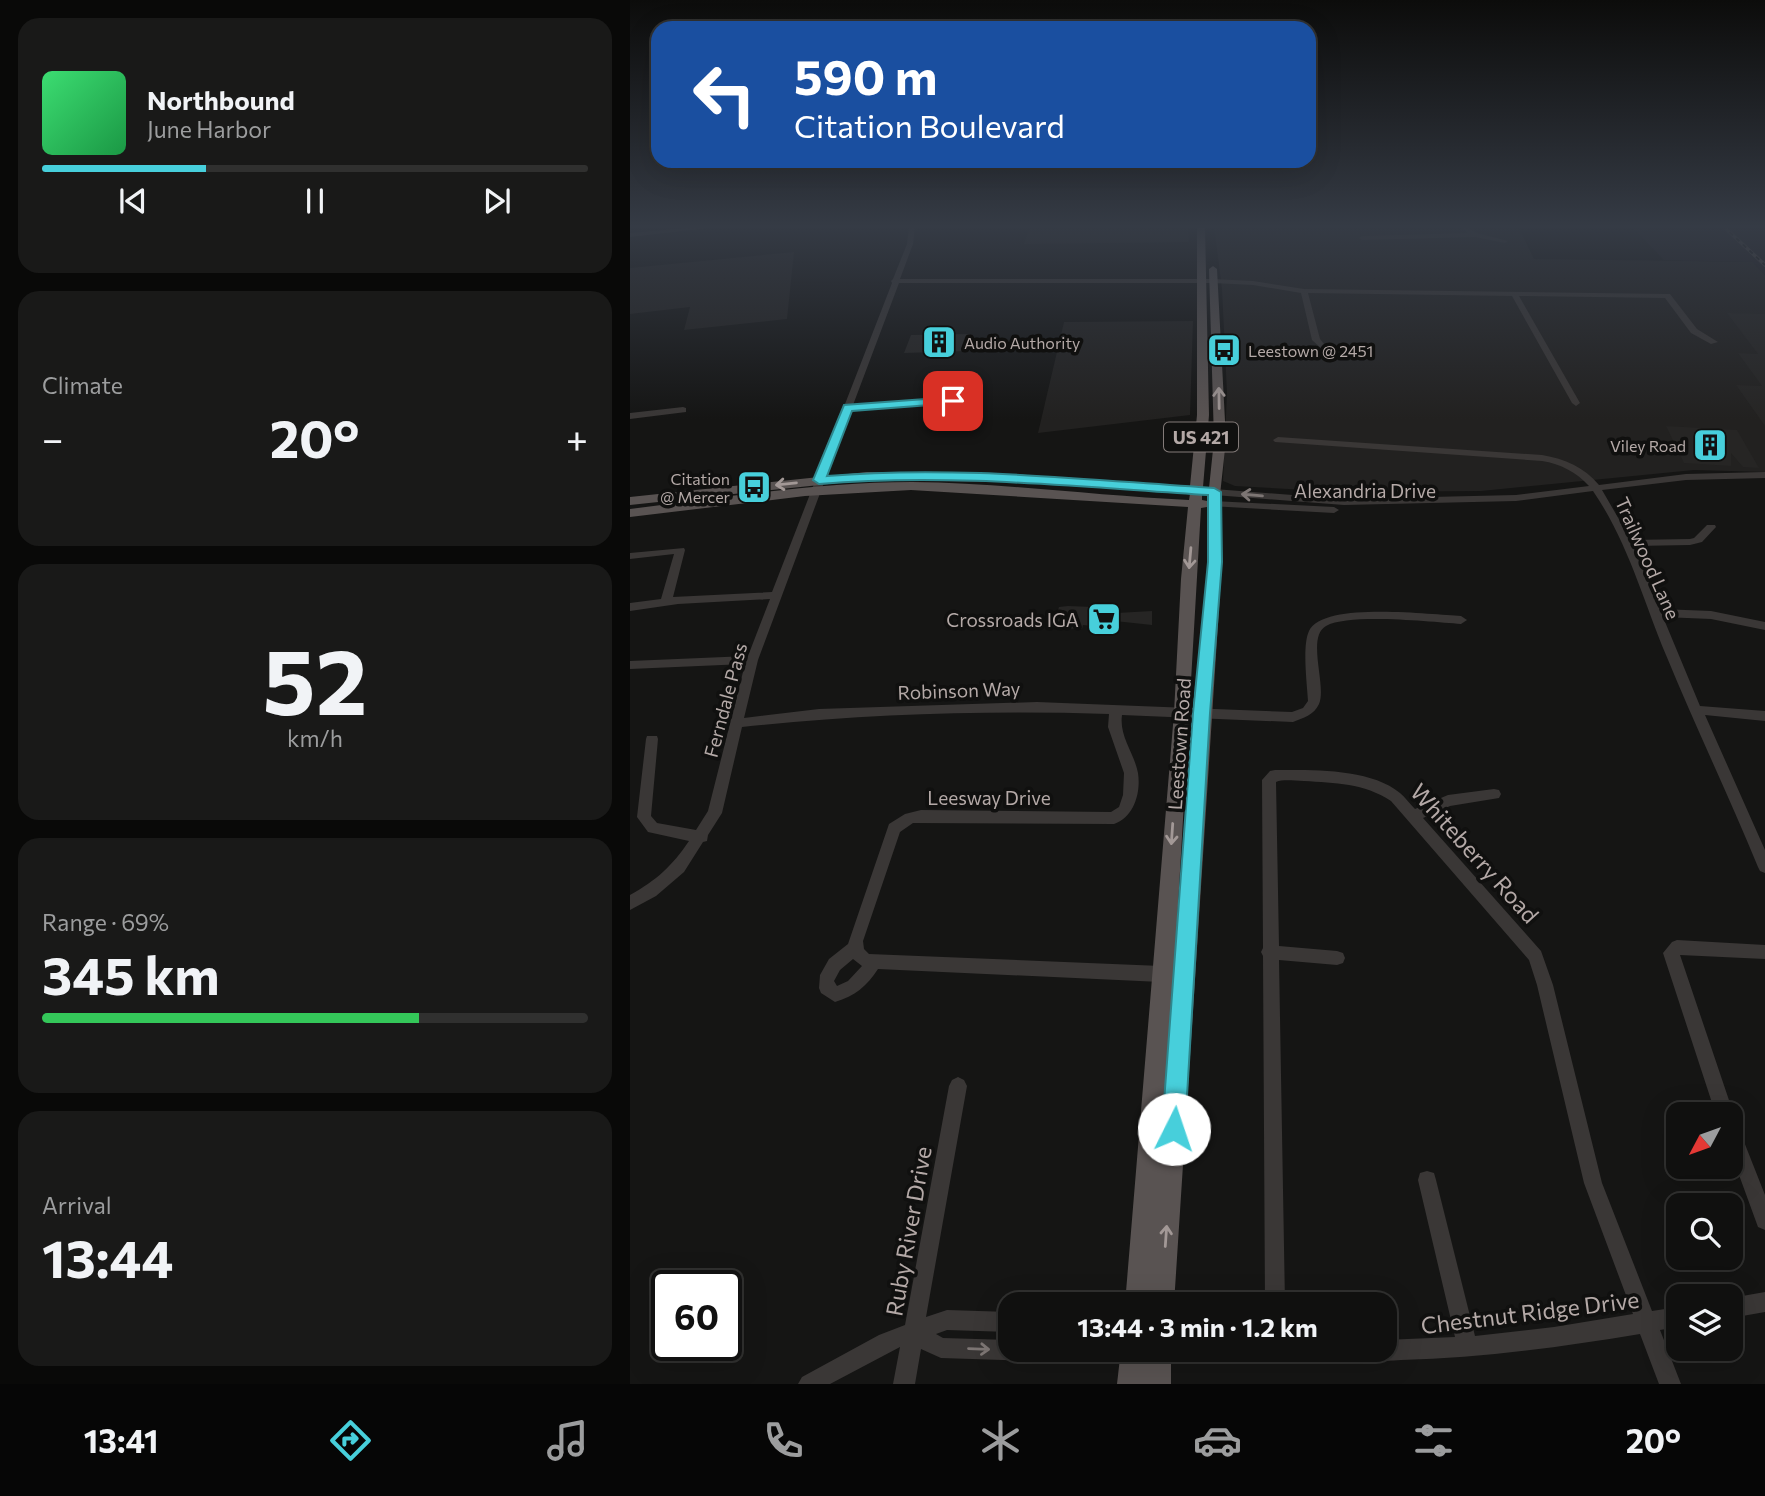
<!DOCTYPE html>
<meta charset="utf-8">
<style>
body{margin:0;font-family:Commissioner,sans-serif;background:#191918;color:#f1f3f6;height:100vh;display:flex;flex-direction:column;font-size:26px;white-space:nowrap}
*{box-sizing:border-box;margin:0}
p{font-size:23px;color:#9c9d9e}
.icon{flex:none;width:38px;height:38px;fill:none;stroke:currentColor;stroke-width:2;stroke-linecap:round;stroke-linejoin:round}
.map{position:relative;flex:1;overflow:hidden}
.panel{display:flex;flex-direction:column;gap:18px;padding:18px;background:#090908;width:630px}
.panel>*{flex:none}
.guide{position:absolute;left:21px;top:21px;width:665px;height:147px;border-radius:21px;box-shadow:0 7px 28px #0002,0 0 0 2px #30302f;background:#1a4fa0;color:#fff;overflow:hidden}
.needle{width:46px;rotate:229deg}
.fabs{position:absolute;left:1036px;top:1102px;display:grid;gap:14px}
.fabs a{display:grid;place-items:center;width:77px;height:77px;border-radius:14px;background:#10100f;box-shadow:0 7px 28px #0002,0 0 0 2px #30302f;font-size:35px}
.speed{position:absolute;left:21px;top:1270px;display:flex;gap:14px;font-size:35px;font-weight:700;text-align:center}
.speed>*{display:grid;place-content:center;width:91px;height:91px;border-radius:50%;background:#10100f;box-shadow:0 7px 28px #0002,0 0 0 2px #30302f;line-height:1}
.speed .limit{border:4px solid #111;border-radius:10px;background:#fff;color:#111}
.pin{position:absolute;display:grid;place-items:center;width:60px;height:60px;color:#fff;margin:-30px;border-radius:14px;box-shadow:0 4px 10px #0006}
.me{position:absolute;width:77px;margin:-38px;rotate:4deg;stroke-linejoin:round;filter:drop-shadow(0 0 5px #0008)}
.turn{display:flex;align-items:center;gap:24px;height:147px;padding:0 28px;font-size:32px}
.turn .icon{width:91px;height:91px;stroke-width:2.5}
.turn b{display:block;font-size:49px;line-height:60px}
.big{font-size:52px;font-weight:700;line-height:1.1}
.panel .card{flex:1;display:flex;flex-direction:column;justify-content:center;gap:10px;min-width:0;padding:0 24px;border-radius:21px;background:#191918}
.panel .dial{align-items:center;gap:0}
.dial b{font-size:91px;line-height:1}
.song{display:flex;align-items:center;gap:21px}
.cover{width:84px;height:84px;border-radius:10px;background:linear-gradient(135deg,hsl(140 70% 55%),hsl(140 70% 35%))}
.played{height:7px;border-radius:4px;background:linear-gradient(90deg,#47cfdb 30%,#30302f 30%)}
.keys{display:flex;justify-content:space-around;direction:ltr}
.heat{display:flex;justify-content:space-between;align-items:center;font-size:38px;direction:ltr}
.charge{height:10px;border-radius:5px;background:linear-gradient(90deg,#34c759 69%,#30302f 0)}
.trip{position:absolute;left:368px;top:1292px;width:399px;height:70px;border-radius:21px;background:#10100f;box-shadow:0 7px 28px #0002,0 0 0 2px #30302f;font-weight:700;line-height:70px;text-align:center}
.menu{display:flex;height:112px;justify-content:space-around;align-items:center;background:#060606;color:#9c9d9e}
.menu .icon{width:49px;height:49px}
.menu .current{color:#47cfdb}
.menu b{font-size:32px;color:#f1f3f6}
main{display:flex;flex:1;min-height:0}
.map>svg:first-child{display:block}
.built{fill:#222120}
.green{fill:#1e1b20}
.building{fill:#262524}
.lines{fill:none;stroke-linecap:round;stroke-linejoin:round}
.minor{fill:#3a3736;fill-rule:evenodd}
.major{fill:#595352;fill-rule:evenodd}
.rail-casing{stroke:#4f4a49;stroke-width:3.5}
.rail{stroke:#10100f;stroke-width:2;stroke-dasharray:4.5;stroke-linecap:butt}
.oneway{stroke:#a29896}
.oneway2{stroke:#7d7674}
.route{fill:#47cfdb;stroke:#2e878e;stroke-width:2}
.labels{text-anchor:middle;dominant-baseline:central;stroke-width:7;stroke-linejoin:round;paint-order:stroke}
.far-poi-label{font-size:16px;fill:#b4a9a7;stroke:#10100f;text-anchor:start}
.shield{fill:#10100f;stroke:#837b79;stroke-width:2}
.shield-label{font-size:18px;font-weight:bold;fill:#b4a9a7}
.street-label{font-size:19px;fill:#b4a9a7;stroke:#10100f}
.poi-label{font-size:19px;fill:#b4a9a7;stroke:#10100f;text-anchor:end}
.near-street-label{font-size:23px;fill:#b4a9a7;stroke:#10100f}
</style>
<main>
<section class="panel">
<div class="card">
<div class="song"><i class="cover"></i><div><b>Northbound</b><p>June Harbor</p></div></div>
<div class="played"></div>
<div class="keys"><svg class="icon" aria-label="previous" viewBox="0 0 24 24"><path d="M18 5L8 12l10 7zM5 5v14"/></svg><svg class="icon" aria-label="pause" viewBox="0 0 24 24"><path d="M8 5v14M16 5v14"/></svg><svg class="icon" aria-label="next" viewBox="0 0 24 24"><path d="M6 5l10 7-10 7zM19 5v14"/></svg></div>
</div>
<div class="card"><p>Climate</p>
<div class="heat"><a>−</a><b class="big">20°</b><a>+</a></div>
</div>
<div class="card dial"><b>52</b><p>km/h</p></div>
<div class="card"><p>Range · 69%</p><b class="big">345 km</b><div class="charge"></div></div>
<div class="card"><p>Arrival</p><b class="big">13:44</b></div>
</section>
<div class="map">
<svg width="1135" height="1384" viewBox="0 0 1135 1384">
<rect width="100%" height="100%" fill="#151514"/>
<path class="built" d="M400,226H558L559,242L394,244Z
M584,226H888L904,259L1123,262L1135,275V472L1064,470L851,491L713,492L605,486L593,481L597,393L592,289Z
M164,252L157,319L54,330L60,307L0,314V268Z
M563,321L560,415L408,433L434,322Z"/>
<path class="green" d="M1001,226H1135V275L1123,262L1034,260Z"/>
<path class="building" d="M1097,313L1135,314V426L1106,385L1132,386L1108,353L1128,354Z
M340,334L337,351L274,353L281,335Z
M1036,426L1107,430L1129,468L1113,467L1101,453V466L1054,463Z
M438,606L488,608L487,613L522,611V625L485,621L481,628L453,625L452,629L423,628L429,607Z"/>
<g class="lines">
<path class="minor" d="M78,226H96L0,237V233Z
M279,226H285L283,244L270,279H583L623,281L674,289L1037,294H1040L1067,329L1088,342L1081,344L1061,333L1035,298L889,296L950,403L946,406L942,403L882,296L678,293L690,339L699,350L695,352L682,340L671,293L623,285L583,283H269L223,405L323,398L327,401L323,404L221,410L128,660L114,718L189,709L407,702L662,712L673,708L678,701C677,683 672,646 679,631C693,601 801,615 831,616L837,620L831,624C801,622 720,613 696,626C676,637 697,686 689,704C684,715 673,718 663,722L492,715C489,737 504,752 508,773C511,793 504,817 484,824L283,823L270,832L233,941L234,949L239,954L531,966L537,969L539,974L537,979L531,982L248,969C237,986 225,996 205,1002L191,993L189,988L190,975L199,959L218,944L259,824L275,814L291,810L481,812L489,807L493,795L494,773L478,727L479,714C357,710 233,714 112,727L92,813L78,835L77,841L73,842L54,872L26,896L0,910V895C27,880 42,866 59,841L18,832L7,817L16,739L17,736H27L28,739L21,816L27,823L66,830L78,811L115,664L0,669V661L118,656L140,599L48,604L0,611V603L31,599L44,554L0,559V553L54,548L55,550L43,597L142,592L262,283L261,281L263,279L277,244ZM223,959L232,966L218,981L207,986L204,981L210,970Z
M828,226H835L847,233L878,241L875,243L845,237L732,240L729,238L732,236L838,233Z
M53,407L56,408V412L0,419V413Z
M648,437L912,455C935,459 954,467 969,485L1056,474L1135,472V478L1056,480L972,490L1001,540L1060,539L1064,538L1077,525H1085L1086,527L1072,542L1060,545L1004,546L1030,609L1081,611L1135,622V630L1081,619L1033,617L1070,706L1135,711V721L1075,715L1135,850V873L1130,871L1128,867C1099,796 1065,726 1036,655C1013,600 998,542 963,491L886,501L714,505L584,495L579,492L584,489L714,499L886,495L959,486C946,472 931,464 912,461L645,442L643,440Z
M583,501L704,507L709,510L704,513L580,506V502Z
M645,770C682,770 740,768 770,793C775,797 780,804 785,809L818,795L864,789L869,790L871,794L869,798L820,806L793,818L911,951L923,985L972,1183L1022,1311L1048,1307V1327L1030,1330L1051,1384H1029L1010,1334C931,1347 852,1358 771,1360C752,1361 726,1364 708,1356L705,1349H754V1340L825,1337L788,1180L790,1173L797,1171L804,1173L806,1180L845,1336L924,1327L1003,1314L954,1183L907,985L899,960L761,801C734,783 705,783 674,781C664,781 654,779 646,782L649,946L707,951L713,953L715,958L713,963L707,965L649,960L655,1304H635L633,956L631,952L633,948L632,780L640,771Z
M1047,940L1135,945V959L1050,955L1104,1115L1101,1121L1107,1124L1135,1195V1230L1128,1227L1101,1153V1115H1086L1033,953L1042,942Z
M328,1077L334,1080L337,1086L296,1317L317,1310L380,1312V1332L317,1330L306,1334L313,1338L380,1340V1349H484L481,1356L464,1363L311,1358L291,1349L285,1384H263L270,1347L200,1384H168L172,1377L249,1335L275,1325L319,1086L322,1080Z
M1135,1292V1312L1101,1318V1298Z"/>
<path class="major" d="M567,226H575L579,415L573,487L579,488L584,440L579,269L583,266L587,269L596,440L589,504L592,562L544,1304H495L544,713L551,579L558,507L281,490L175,496L0,517V509C93,498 187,482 282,482C374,483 466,496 559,500L560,494L384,482L237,480L0,505V497L237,472L384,474L560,486L567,415ZM572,494L578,495L577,501L572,500ZM577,507L578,562L544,975L571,508Z
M491,1349H541V1384H487Z"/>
<g class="rail-casing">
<path id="rail" d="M1093,226L1135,265"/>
</g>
<use href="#rail" class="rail"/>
</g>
<defs><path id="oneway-shaft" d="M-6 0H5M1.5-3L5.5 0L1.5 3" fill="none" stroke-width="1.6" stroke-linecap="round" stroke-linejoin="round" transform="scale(1.75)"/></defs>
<g class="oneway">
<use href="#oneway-shaft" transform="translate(589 398) rotate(-91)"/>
<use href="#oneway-shaft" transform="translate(156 484) rotate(174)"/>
<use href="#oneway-shaft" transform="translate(560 558) rotate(95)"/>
<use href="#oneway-shaft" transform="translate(542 834) rotate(94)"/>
<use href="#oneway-shaft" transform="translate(536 1236) rotate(-86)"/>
</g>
<g class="oneway2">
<use href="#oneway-shaft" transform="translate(622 495) rotate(-175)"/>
<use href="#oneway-shaft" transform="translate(349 1349) rotate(2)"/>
</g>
<linearGradient id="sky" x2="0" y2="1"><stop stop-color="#0c0c0b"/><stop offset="0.54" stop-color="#353b45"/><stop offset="1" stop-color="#353b45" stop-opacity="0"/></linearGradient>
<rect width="1135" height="419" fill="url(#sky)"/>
<path class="route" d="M323,397L328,401L326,403L222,411L197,476C326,465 456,480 584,488L591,492L592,562L580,713L555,1129L552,1137L544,1140L536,1137L532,1129L563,713L578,562V495C449,487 319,473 189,484L183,480L214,405Z"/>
<defs>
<g id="building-square" transform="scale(1.75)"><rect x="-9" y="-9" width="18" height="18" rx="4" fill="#47cfdb" stroke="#10100f"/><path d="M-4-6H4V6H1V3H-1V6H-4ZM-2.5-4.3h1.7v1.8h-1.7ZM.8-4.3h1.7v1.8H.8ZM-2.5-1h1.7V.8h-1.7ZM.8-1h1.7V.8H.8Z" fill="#111"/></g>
<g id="bus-square" transform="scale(1.75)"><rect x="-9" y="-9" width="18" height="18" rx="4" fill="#47cfdb" stroke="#10100f"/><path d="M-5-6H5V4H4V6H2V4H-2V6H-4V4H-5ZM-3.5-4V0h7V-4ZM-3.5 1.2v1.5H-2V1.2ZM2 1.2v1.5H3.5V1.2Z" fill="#111"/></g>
<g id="supermarket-square" transform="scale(1.75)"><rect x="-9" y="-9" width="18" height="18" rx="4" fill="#47cfdb" stroke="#10100f"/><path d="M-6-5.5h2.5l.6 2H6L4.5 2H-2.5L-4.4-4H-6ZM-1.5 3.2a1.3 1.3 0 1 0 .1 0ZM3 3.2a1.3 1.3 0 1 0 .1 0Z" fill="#111"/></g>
</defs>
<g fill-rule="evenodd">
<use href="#building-square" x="309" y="342"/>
<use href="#bus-square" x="594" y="350"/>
<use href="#building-square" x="1080" y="445"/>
<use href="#bus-square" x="124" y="487"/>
<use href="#supermarket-square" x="474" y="619"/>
</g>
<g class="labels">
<g class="far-poi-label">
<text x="334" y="342">Audio Authority</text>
<text x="618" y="350">Leestown @ 2451</text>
<text x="1056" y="445" text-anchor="end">Viley Road</text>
<text x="100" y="478" text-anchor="end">Citation<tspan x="100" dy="18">@ Mercer</tspan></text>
</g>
<rect class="shield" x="534" y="422.5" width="74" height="29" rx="5"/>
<g class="shield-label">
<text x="571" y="437">US 421</text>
</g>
<g class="street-label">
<text x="735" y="490">Alexandria Drive</text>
<text transform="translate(1018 558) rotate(66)">Trailwood Lane</text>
<text transform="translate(329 690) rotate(-2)">Robinson Way</text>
<text transform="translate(95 700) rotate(-75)">Ferndale Pass</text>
<text transform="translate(549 744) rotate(-86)">Leestown Road</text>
<text x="359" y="797">Leesway Drive</text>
</g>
<g class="poi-label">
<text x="449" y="619">Crossroads IGA</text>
</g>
<g class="near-street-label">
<text transform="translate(845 853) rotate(48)">Whiteberry Road</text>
<text transform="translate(278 1231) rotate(-80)">Ruby River Drive</text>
<text transform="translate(900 1312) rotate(-7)">Chestnut Ridge Drive</text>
</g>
</g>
</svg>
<div class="fabs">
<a><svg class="needle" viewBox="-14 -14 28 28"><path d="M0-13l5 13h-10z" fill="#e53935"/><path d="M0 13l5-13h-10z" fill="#9c9d9e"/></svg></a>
<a><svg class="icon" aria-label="search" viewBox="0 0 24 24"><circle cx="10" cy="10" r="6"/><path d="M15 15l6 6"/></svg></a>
<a><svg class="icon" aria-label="layers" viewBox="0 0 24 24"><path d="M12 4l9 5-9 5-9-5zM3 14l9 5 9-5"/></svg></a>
</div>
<div class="speed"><div class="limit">60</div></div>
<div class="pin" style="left:323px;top:401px;background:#d93025"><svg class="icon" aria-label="arrive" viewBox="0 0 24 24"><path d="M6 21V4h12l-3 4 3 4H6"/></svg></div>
<svg class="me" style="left:544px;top:1129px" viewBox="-20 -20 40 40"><circle r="19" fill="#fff"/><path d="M0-13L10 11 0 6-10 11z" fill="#47cfdb"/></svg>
<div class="trip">13:44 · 3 min · 1.2 km</div>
<div class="guide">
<div class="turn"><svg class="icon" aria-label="left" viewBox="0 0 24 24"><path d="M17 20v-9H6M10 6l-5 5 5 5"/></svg><div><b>590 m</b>Citation Boulevard</div></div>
</div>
</div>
</main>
<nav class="menu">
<b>13:41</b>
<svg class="icon current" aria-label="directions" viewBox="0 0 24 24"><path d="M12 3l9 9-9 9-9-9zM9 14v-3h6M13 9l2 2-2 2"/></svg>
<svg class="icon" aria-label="music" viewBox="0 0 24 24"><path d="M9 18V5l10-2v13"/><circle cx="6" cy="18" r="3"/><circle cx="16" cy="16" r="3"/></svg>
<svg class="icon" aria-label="phone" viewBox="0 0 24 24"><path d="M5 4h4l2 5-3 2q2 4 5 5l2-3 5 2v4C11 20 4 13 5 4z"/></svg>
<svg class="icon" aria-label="climate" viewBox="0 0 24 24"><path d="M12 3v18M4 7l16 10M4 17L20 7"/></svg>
<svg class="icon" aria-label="car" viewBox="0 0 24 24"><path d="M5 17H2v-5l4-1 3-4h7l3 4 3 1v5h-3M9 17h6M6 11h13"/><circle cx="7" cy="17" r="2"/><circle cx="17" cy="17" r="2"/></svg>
<svg class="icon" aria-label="filters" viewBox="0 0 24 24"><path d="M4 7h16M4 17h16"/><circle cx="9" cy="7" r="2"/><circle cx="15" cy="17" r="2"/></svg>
<b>20°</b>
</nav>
